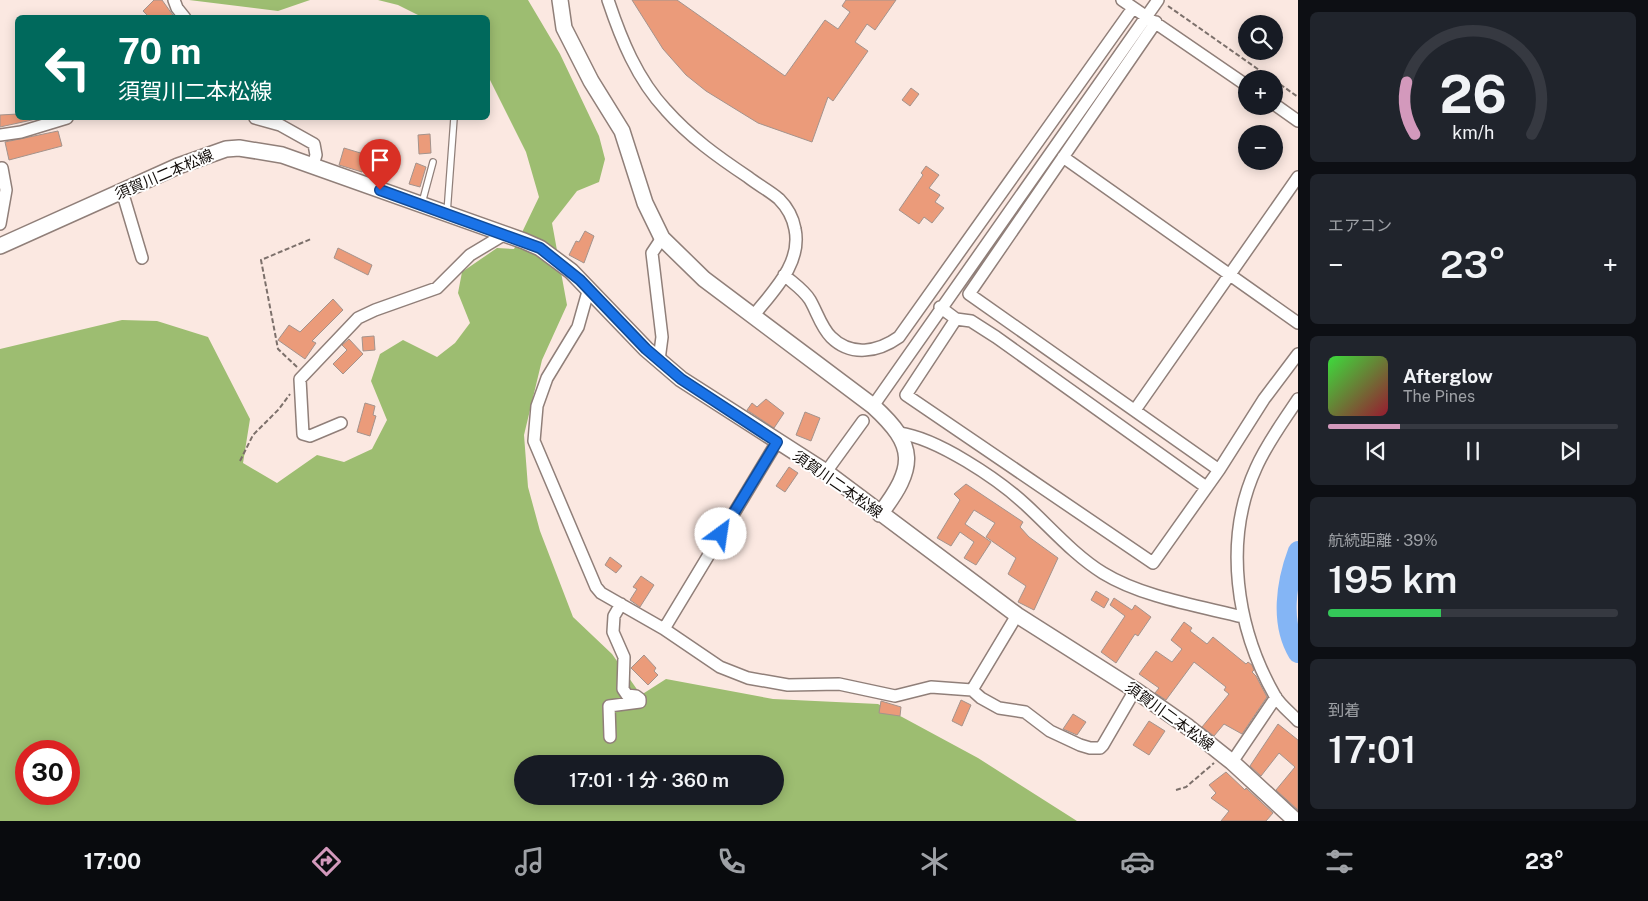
<!DOCTYPE html>
<html lang="ja">
<meta charset="utf-8">
<style>
body{margin:0;font-family:"Public Sans","Noto Sans JP",sans-serif;background:#20242c;color:#f1f3f6;height:100vh;display:flex;flex-direction:column;font-size:19px;white-space:nowrap}
*{box-sizing:border-box;margin:0}
p{font-size:16px;color:#9ea1a6}
.icon{flex:none;width:28px;height:28px;fill:none;stroke:currentColor;stroke-width:2;stroke-linecap:round;stroke-linejoin:round}
.map{position:relative;flex:1;overflow:hidden}
.details{display:flex;flex-direction:column;gap:12px;padding:12px;background:#0d0f14;width:350px}
.details>*{flex:none}
.hud{position:absolute;left:15px;top:15px;width:475px;height:105px;border-radius:8px;box-shadow:0 2px 12px #0003;background:#00695c;color:#fff;overflow:hidden}
.buttons{position:absolute;left:1238px;top:15px;display:grid;gap:10px}
.buttons a{display:grid;place-items:center;width:45px;height:45px;border-radius:50%;background:#171b24;box-shadow:0 2px 12px #0003;font-size:25px}
.speed{position:absolute;left:15px;top:740px;display:flex;gap:10px;font-size:25px;font-weight:700;text-align:center}
.speed>*{display:grid;place-content:center;width:65px;height:65px;border-radius:50%;background:#171b24;box-shadow:0 2px 12px #0003;line-height:1}
.speed .limit{border:8px solid #d22;background:#fff;color:#111}
.pin{position:absolute;display:grid;place-items:center;width:42px;height:42px;color:#fff;margin:-51px -21px;border-radius:50% 50% 50% 0;rotate:-45deg;box-shadow:0 0 5px #0007}
.pin .icon{rotate:45deg}
.me{position:absolute;width:55px;margin:-28px;rotate:31deg;stroke-linejoin:round;filter:drop-shadow(0 0 4px #0008)}
.turn{display:flex;align-items:center;gap:18px;height:105px;padding:0 20px;font-size:22px}
.turn .icon{width:65px;height:65px;stroke-width:2.5}
.turn b{display:block;font-size:35px;line-height:42px}
.big{font-size:38px;font-weight:600;line-height:1.1}
.details .widget{flex:1;display:flex;flex-direction:column;justify-content:center;gap:8px;min-width:0;padding:0 18px;border-radius:8px;background:#20242c}
.details .dial{align-items:center;gap:0}
.dial svg{height:130px;overflow:visible;fill:none;stroke:#363941;stroke-width:7;stroke-linecap:round;text-anchor:middle}
.dial text{fill:#f1f3f6;stroke:none}
.song{display:flex;align-items:center;gap:15px}
.cover{width:60px;height:60px;border-radius:8px;background:linear-gradient(135deg,hsl(120 70% 55%),hsl(350 70% 35%))}
.played{height:5px;border-radius:2px;background:linear-gradient(90deg,#d399bc 25%,#363941 25%)}
.keys{display:flex;justify-content:space-around;direction:ltr}
.heat{display:flex;justify-content:space-between;align-items:center;font-size:28px;direction:ltr}
.charge{height:8px;border-radius:4px;background:linear-gradient(90deg,#34c759 39%,#363941 0)}
.trip{position:absolute;left:514px;top:755px;width:270px;height:50px;border-radius:25px;background:#171b24;box-shadow:0 2px 12px #0003;font-weight:600;line-height:50px;text-align:center}
.dock{display:flex;height:80px;justify-content:space-around;align-items:center;background:#090b0e;color:#9ea1a6}
.dock .icon{width:35px;height:35px}
.dock .current{color:#d399bc}
.dock b{font-size:22px;color:#f1f3f6}
main{display:flex;flex:1;min-height:0}
.map>svg:first-child{display:block}
.forest{fill:#9dbd71;fill-rule:evenodd}
.lines{fill:none;stroke-linecap:round;stroke-linejoin:round}
.river{stroke:#84b5f5;stroke-width:20}
.building{fill:#eb9b7a;stroke:#a4938c}
.lane-casing{stroke:#907f79;stroke-width:8}
.street-casing{stroke:#907f79;stroke-width:14}
.secondary-casing{stroke:#907f79;stroke-width:18}
.path{stroke:#7c706b;stroke-width:2;stroke-dasharray:5 2.5;stroke-linecap:butt}
.lane{stroke:#fff;stroke-width:5.5}
.street{stroke:#fff;stroke-width:11}
.secondary{stroke:#fff;stroke-width:15}
.route-casing{stroke:#114b97;stroke-width:12}
.route{stroke:#1a73e8;stroke-width:9}
.labels{text-anchor:middle;dominant-baseline:central;stroke-width:4;stroke-linejoin:round;paint-order:stroke}
.street-label{font-size:15px;fill:#100b08;stroke:#fff}
</style>
<main>
<div class="map">
<svg width="1298" height="821" viewBox="0 0 1298 821">
<rect width="100%" height="100%" fill="#fbe8e1"/>
<path class="forest" d="M189,0H310L278,11Z
M378,0H528L560,54L599,136L605,159L599,182L577,191L552,223L567,305L542,360L524,435L528,487L540,531L573,617L612,654L641,695L666,679L773,699L878,704L978,758L1077,821H0V349L122,320L157,321L208,337L250,419L243,463L277,483L317,455L344,462L372,449L387,420L371,381L380,354L403,340L437,357L455,343L470,323L458,293L462,272L497,248L514,249L539,197L526,152L488,76V18L422,17L398,5ZM26,751H69V794H26ZM522,764H775V796H522Z"/>
<g class="lines">
<path class="river" d="M1298,551C1286,583 1280,623 1298,653"/>
</g>
<path class="building" d="M154,0H162L175,18H150L143,11Z
M632,0H677L785,76L825,20L838,29L850,12L842,6L846,0H896L875,30L867,24L855,42L868,51L833,101L828,97L812,142L758,123L706,91L686,75L663,49Z
M911,88L919,94L910,106L902,100Z
M18,114V118H41L0,127V115Z
M58,131L62,146L9,160L5,142Z
M430,134L431,153L419,154L418,135Z
M344,148L367,155L362,172L339,165Z
M416,163L426,167L420,187L409,184Z
M926,166L939,175L929,188L940,195L935,202L944,208L932,223L924,217L919,224L899,210L923,175L921,173Z
M585,231L594,236L584,263L569,255L576,241L579,242Z
M338,248L372,265L368,275L334,258Z
M333,299L343,310L312,341L316,343L305,359L278,340L289,325L300,332Z
M374,336L375,350L363,351L362,337Z
M349,339L363,354L343,374L333,364L347,350L342,345Z
M766,399L784,413L774,428L747,410L752,403L757,407Z
M365,403L375,406L373,415L376,416L370,436L357,432Z
M805,412L820,418L811,441L796,435Z
M789,467L798,473L785,492L776,486Z
M966,484L1023,522L1020,527L1029,537L1058,558L1034,610L1018,602L1026,586L1008,574L1016,558L986,537L995,523L974,510L965,524L991,542L976,565L964,558L974,542L960,532L951,546L937,538L960,500L954,494Z
M610,557L622,566L616,573L605,565Z
M641,576L654,585L640,607L630,600L637,589L633,587Z
M1096,591L1109,599L1104,608L1091,600Z
M1114,598L1132,610L1135,605L1151,617L1138,636L1135,634L1116,663L1101,652L1125,616L1110,605Z
M1184,622L1192,628L1190,631L1207,644L1213,637L1246,664L1248,662L1252,665L1254,670L1252,672L1256,676L1267,697L1242,734L1224,724L1214,736L1202,727L1229,694L1224,690L1226,687L1194,662L1166,700L1155,693L1159,688L1139,674L1156,651L1172,662L1182,649L1171,640Z
M644,655L656,668L654,671L658,675L648,685L631,668Z
M961,700L971,705L962,726L952,721Z
M881,701L901,707L900,716L879,713Z
M1073,714L1086,722L1077,735L1063,729Z
M1149,721L1165,731L1149,755L1133,745Z
M1278,724L1298,740V810L1276,790L1295,767L1279,753L1261,776L1250,766Z
M1226,772L1245,790L1246,788L1273,813L1266,821H1221L1229,811L1211,798L1216,793L1209,785Z"/>
<g class="lines">
<g class="lane-casing">
<path id="lane" d="M422,203L433,162
M447,213L454,118"/>
</g>
<g class="street-casing">
<path id="street" d="M174,0L177,8L185,18
M608,0C621,39 637,79 666,110C690,137 718,157 748,177C758,185 770,191 779,199C787,207 793,218 795,229C802,263 774,290 754,315
M1122,0L1246,85
M1156,22L969,294L1219,470
M1274,104L1298,121
M255,118L280,125L314,144L316,155L313,165
M0,135L21,132L67,118
M1063,157L1298,323
M122,191L142,258
M0,224L6,190L2,168
M784,275C793,283 804,290 810,300C817,312 821,327 831,337C851,357 878,352 899,337L1133,8
M589,288L578,327L547,378L537,406L534,441L596,587L601,593L664,629L720,667L748,678L788,685L839,684L895,696L931,687L972,690L981,698L999,708L1025,712L1050,731L1080,745L1090,748H1100L1103,745L1135,690
M940,307L956,319L906,395L1153,563L1219,470L1264,399L1298,354
M956,319L971,321L996,337L1206,487
M659,360L662,337L652,253L662,238
M1298,399C1283,422 1267,443 1256,468C1223,540 1236,628 1275,696C1280,705 1291,713 1298,721
M873,406L1158,0
M1135,410L1298,177
M341,423L310,436L303,434L300,379L358,318L375,310L437,288L470,255L505,234
M899,433C937,438 998,479 1026,505C1051,528 1074,555 1103,573C1142,597 1199,606 1243,617
M826,472L863,421
M664,629L777,442
M972,690L1017,615
M610,737L609,706L640,702V699L636,696L627,695L623,689L624,657L613,632L614,616L621,604
M1232,762L1276,697"/>
</g>
<g class="secondary-casing">
<path id="secondary" d="M560,0L564,28L591,81L622,131L645,203L662,238L704,279L873,406C917,446 916,467 880,514
M0,246L178,166L226,149L239,148L282,155L524,241L540,248L571,271L646,349L681,379L826,472L1017,615L1135,690L1188,727L1232,762L1296,821"/>
</g>
<path class="path" d="M1168,6L1272,79
M1274,80L1298,97
M297,367L278,349L261,260L311,239
M240,461L253,435L279,409L290,394
M1176,790L1186,787L1214,763"/>
<use href="#lane" class="lane"/>
<use href="#street" class="street"/>
<use href="#secondary" class="secondary"/>
</g>
<g class="lines">
<g class="route-casing">
<path id="route" d="M380,190L540,248L580,280L646,349L681,379L777,442L721,534"/>
</g>
<use href="#route" class="route"/>
</g>
<g class="labels">
<g class="street-label">
<text transform="translate(164 174) rotate(-23)">須賀川二本松線</text>
<text transform="translate(838 484) rotate(35)">須賀川二本松線</text>
<text transform="translate(1170 716) rotate(36)">須賀川二本松線</text>
</g>
</g>
</svg>
<div class="buttons">
<a><svg class="icon" aria-label="search" viewBox="0 0 24 24"><circle cx="10" cy="10" r="6"/><path d="M15 15l6 6"/></svg></a>
<a>+</a>
<a>−</a>
</div>
<div class="speed"><div class="limit">30</div></div>
<div class="pin" style="left:380px;top:190px;background:#d93025"><svg class="icon" aria-label="arrive" viewBox="0 0 24 24"><path d="M6 21V4h12l-3 4 3 4H6"/></svg></div>
<svg class="me" style="left:721px;top:534px" viewBox="-20 -20 40 40"><circle r="19" fill="#fff"/><path d="M0-13L10 11 0 6-10 11z" fill="#1a73e8"/></svg>
<div class="trip">17:01 · 1 分 · 360 m</div>
<div class="hud">
<div class="turn"><svg class="icon" aria-label="left" viewBox="0 0 24 24"><path d="M17 20v-9H6M10 6l-5 5 5 5"/></svg><div><b>70 m</b>須賀川二本松線</div></div>
</div>
</div>
<section class="details">
<div class="widget dial"><svg viewBox="0 0 100 80">
<path d="M14 69A42 42 0 1 1 86 69"/>
<path d="M14 69A42 42 0 0 1 9 37" stroke="#d399bc"/>
<text x="50" y="56" font-size="32" font-weight="700">26</text>
<text x="50" y="72" font-size="11">km/h</text>
</svg></div>
<div class="widget"><p>エアコン</p>
<div class="heat"><a>−</a><b class="big">23°</b><a>+</a></div>
</div>
<div class="widget">
<div class="song"><i class="cover"></i><div><b>Afterglow</b><p>The Pines</p></div></div>
<div class="played"></div>
<div class="keys"><svg class="icon" aria-label="previous" viewBox="0 0 24 24"><path d="M18 5L8 12l10 7zM5 5v14"/></svg><svg class="icon" aria-label="pause" viewBox="0 0 24 24"><path d="M8 5v14M16 5v14"/></svg><svg class="icon" aria-label="next" viewBox="0 0 24 24"><path d="M6 5l10 7-10 7zM19 5v14"/></svg></div>
</div>
<div class="widget"><p>航続距離 · 39%</p><b class="big">195 km</b><div class="charge"></div></div>
<div class="widget"><p>到着</p><b class="big">17:01</b></div>
</section>
</main>
<nav class="dock">
<b>17:00</b>
<svg class="icon current" aria-label="directions" viewBox="0 0 24 24"><path d="M12 3l9 9-9 9-9-9zM9 14v-3h6M13 9l2 2-2 2"/></svg>
<svg class="icon" aria-label="music" viewBox="0 0 24 24"><path d="M9 18V5l10-2v13"/><circle cx="6" cy="18" r="3"/><circle cx="16" cy="16" r="3"/></svg>
<svg class="icon" aria-label="phone" viewBox="0 0 24 24"><path d="M5 4h4l2 5-3 2q2 4 5 5l2-3 5 2v4C11 20 4 13 5 4z"/></svg>
<svg class="icon" aria-label="climate" viewBox="0 0 24 24"><path d="M12 3v18M4 7l16 10M4 17L20 7"/></svg>
<svg class="icon" aria-label="car" viewBox="0 0 24 24"><path d="M5 17H2v-5l4-1 3-4h7l3 4 3 1v5h-3M9 17h6M6 11h13"/><circle cx="7" cy="17" r="2"/><circle cx="17" cy="17" r="2"/></svg>
<svg class="icon" aria-label="filters" viewBox="0 0 24 24"><path d="M4 7h16M4 17h16"/><circle cx="9" cy="7" r="2"/><circle cx="15" cy="17" r="2"/></svg>
<b>23°</b>
</nav>
